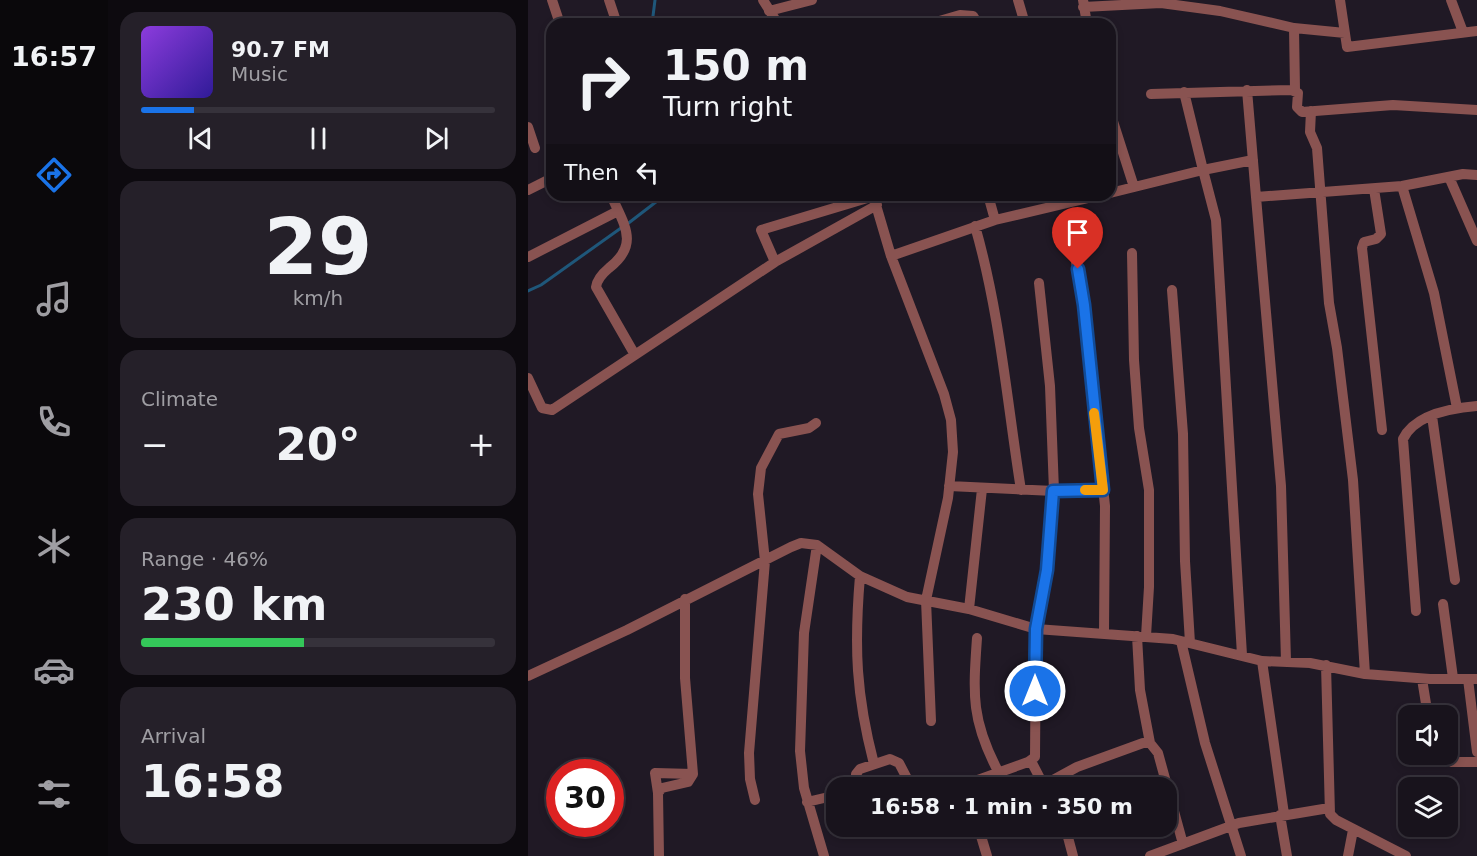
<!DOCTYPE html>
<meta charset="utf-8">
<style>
body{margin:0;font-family:"DejaVu Sans",sans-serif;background:#252029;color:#f1f3f6;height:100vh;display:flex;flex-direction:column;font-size:22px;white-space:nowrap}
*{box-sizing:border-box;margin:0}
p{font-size:20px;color:#9f9ea3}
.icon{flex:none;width:33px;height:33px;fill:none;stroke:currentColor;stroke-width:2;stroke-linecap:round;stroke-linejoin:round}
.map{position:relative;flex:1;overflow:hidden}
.drawer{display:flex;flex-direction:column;gap:12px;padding:12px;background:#0d0a0f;width:420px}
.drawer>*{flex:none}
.top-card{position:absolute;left:18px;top:18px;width:570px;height:183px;border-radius:18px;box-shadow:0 3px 9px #0003,0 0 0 2px #36323b;background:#18131c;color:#f1f3f6;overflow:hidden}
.fabs{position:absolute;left:870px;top:705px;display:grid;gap:12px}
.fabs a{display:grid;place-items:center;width:60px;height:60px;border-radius:12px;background:#18131c;box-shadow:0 3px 9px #0003,0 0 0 2px #36323b;font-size:30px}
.speed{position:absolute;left:18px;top:759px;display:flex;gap:12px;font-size:30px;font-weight:700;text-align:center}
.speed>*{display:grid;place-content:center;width:78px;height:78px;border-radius:50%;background:#18131c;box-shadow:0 3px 9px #0003,0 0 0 2px #36323b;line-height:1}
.speed .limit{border:9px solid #d22;background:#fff;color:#111}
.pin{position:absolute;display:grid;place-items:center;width:51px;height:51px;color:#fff;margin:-62px -26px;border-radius:50% 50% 50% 0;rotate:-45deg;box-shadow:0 0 6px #0007}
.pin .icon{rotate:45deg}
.me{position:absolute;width:66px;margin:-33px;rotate:0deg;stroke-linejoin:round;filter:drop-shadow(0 0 4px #0008)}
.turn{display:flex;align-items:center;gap:21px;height:126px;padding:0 18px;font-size:27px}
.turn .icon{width:78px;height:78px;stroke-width:2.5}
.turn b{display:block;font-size:42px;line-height:51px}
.then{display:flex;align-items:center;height:57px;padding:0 18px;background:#0003;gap:12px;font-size:22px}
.big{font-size:45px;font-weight:600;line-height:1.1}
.drawer .tile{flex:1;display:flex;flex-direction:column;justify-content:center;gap:9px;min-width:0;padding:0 21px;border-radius:18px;background:#252029}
.drawer .dial{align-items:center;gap:0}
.dial b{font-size:78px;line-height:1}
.song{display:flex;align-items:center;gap:18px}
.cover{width:72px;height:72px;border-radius:9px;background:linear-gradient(135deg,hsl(270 70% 55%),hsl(250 70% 35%))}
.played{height:6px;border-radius:3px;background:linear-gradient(90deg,#1a73e8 15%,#36323b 15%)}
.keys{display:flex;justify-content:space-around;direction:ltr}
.heat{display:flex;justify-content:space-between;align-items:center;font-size:33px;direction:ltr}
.charge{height:9px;border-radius:4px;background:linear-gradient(90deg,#34c759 46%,#36323b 0)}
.trip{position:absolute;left:298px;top:777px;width:351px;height:60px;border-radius:18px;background:#18131c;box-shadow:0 3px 9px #0003,0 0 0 2px #36323b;font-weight:600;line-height:60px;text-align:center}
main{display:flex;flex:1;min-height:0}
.dock{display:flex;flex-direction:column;width:108px;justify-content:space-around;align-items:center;background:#0a080b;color:#9f9ea3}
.dock .icon{width:42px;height:42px}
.dock .active{color:#1a73e8}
.dock b{font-size:27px;color:#f1f3f6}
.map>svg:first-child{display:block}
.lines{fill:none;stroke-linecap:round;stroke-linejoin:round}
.stream{stroke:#1f577a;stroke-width:3}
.street{stroke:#895351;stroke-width:10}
.route-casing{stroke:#114b97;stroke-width:15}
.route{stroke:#1a73e8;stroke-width:10}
.slow{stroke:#f59e0b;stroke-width:10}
</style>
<main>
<nav class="dock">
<b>16:57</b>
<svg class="icon active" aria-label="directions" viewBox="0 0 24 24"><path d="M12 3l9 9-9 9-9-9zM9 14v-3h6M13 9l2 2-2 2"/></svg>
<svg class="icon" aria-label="music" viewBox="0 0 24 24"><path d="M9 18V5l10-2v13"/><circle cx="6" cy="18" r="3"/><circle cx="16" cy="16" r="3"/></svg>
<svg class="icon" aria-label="phone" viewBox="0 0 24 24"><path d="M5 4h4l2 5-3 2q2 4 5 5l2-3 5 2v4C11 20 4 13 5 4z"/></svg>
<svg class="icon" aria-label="climate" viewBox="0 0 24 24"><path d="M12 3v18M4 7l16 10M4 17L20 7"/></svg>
<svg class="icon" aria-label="car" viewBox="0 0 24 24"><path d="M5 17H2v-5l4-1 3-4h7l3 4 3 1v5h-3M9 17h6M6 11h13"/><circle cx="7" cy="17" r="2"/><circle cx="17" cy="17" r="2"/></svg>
<svg class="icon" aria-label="filters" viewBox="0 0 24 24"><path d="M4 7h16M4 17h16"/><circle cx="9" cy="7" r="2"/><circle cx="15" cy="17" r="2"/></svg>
</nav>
<section class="drawer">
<div class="tile">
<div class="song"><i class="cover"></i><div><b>90.7 FM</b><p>Music</p></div></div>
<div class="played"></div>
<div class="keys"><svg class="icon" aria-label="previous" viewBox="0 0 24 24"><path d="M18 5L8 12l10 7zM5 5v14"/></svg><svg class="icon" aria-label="pause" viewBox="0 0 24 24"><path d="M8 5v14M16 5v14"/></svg><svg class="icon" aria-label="next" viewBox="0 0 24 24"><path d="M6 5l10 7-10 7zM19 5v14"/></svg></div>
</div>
<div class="tile dial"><b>29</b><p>km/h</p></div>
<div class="tile"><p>Climate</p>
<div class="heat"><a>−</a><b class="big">20°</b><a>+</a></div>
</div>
<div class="tile"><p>Range · 46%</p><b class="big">230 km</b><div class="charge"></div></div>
<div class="tile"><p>Arrival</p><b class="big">16:58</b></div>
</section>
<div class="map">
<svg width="949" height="856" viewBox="0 0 949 856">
<rect width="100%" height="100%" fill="#201925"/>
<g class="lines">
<path class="stream" d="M124,24L127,0
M98,225L137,195
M0,291L13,285L93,228"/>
<path class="street" d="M24,0L32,24
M81,0L89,24
M235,0L250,24
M490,0L497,24
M555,0L559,24
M812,0L819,47L949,31
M923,0L935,32
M555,7L633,3L692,11L766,28L817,33
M241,11L284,0
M401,24L432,15L445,16L450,24
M766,28L767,90
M719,90L728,197
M656,92L675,170L725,160
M623,94L763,90L770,93L769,107L774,112L865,105L949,110
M783,111L782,132L789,148L801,303L809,348L825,480L837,674
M582,112L606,187
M0,127L7,148
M921,177L949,241
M874,186L906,293L929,408
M846,189L853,234L848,239L836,242L834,248L854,430
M0,190L24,178
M582,193L675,170L688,220L714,655
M83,195C96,225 112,244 81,268C75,273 69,279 68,287L107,355
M345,195L363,256L416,394L423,420L425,452L420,498L398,600L403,721
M460,195L467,220
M447,226C472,313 479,402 493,490
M546,251L556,305L577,506L576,633
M604,253L606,360L611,428L621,490V587L618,636
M363,256L467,220L573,195
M0,257L90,211
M247,262L233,230L346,196
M644,290L655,434L657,561L662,643
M0,378L14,408L24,410L247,262L349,205
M904,416L927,580
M421,486L526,491L575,490
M289,545L276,633L272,751L276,788L296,856
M332,576C326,647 328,695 346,764
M915,604L925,678
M441,609L454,489
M888,611L875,439C887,414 925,408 949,406
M609,636L612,690L622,743
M449,638C445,695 443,721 471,773
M653,641L677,743L713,856
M734,661L756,814
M758,661L753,486L728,197L874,186L935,174L949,175
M798,665L802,814L808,820L878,856
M0,676L99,630L263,547L273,543L289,545L332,576L379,597L441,609L508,629L645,639L734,661L782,663L837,674L902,679H949
M894,679L900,716
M940,679L949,752
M912,754L924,762H949
M503,761L517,788
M516,785L549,767L615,743H622L630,753L655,844
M328,788V774L332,769L362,759L371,763L384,788
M440,788L447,781L500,762L507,757L508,629L519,570L526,491L522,386L511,283
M130,793L127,773L165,774
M227,800L222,779L221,753L237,561L230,494L233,468L251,434L281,428L288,423
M279,802L309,795
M752,815L759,856
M450,826L459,856
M537,826L545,856
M131,856L130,793L134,788L160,782L165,774L157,678V599
M622,856L711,823L801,808
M820,856L825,830"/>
</g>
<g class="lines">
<g class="route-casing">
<path id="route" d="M507,691L508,629L519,570L525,491L575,490L556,305L550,269"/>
</g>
<use href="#route" class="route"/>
<path class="slow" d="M557,490H575L566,413"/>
</g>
</svg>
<div class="fabs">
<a><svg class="icon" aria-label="sound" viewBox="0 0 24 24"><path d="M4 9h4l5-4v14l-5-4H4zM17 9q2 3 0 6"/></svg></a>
<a><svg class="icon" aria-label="layers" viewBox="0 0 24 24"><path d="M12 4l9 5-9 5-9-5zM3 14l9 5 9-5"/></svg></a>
</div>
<div class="speed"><div class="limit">30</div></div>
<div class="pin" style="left:550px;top:269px;background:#d93025"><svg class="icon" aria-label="arrive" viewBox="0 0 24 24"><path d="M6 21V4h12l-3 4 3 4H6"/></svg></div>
<svg class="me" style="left:507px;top:691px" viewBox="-20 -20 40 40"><circle r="17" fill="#1a73e8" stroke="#fff" stroke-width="3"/><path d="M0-11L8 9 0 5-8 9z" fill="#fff"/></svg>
<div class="trip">16:58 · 1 min · 350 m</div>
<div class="top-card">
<div class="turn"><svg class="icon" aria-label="right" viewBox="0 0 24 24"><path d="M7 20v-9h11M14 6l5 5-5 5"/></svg><div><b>150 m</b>Turn right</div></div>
<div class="then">Then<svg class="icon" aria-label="left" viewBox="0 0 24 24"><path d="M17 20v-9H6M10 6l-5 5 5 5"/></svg></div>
</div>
</div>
</main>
